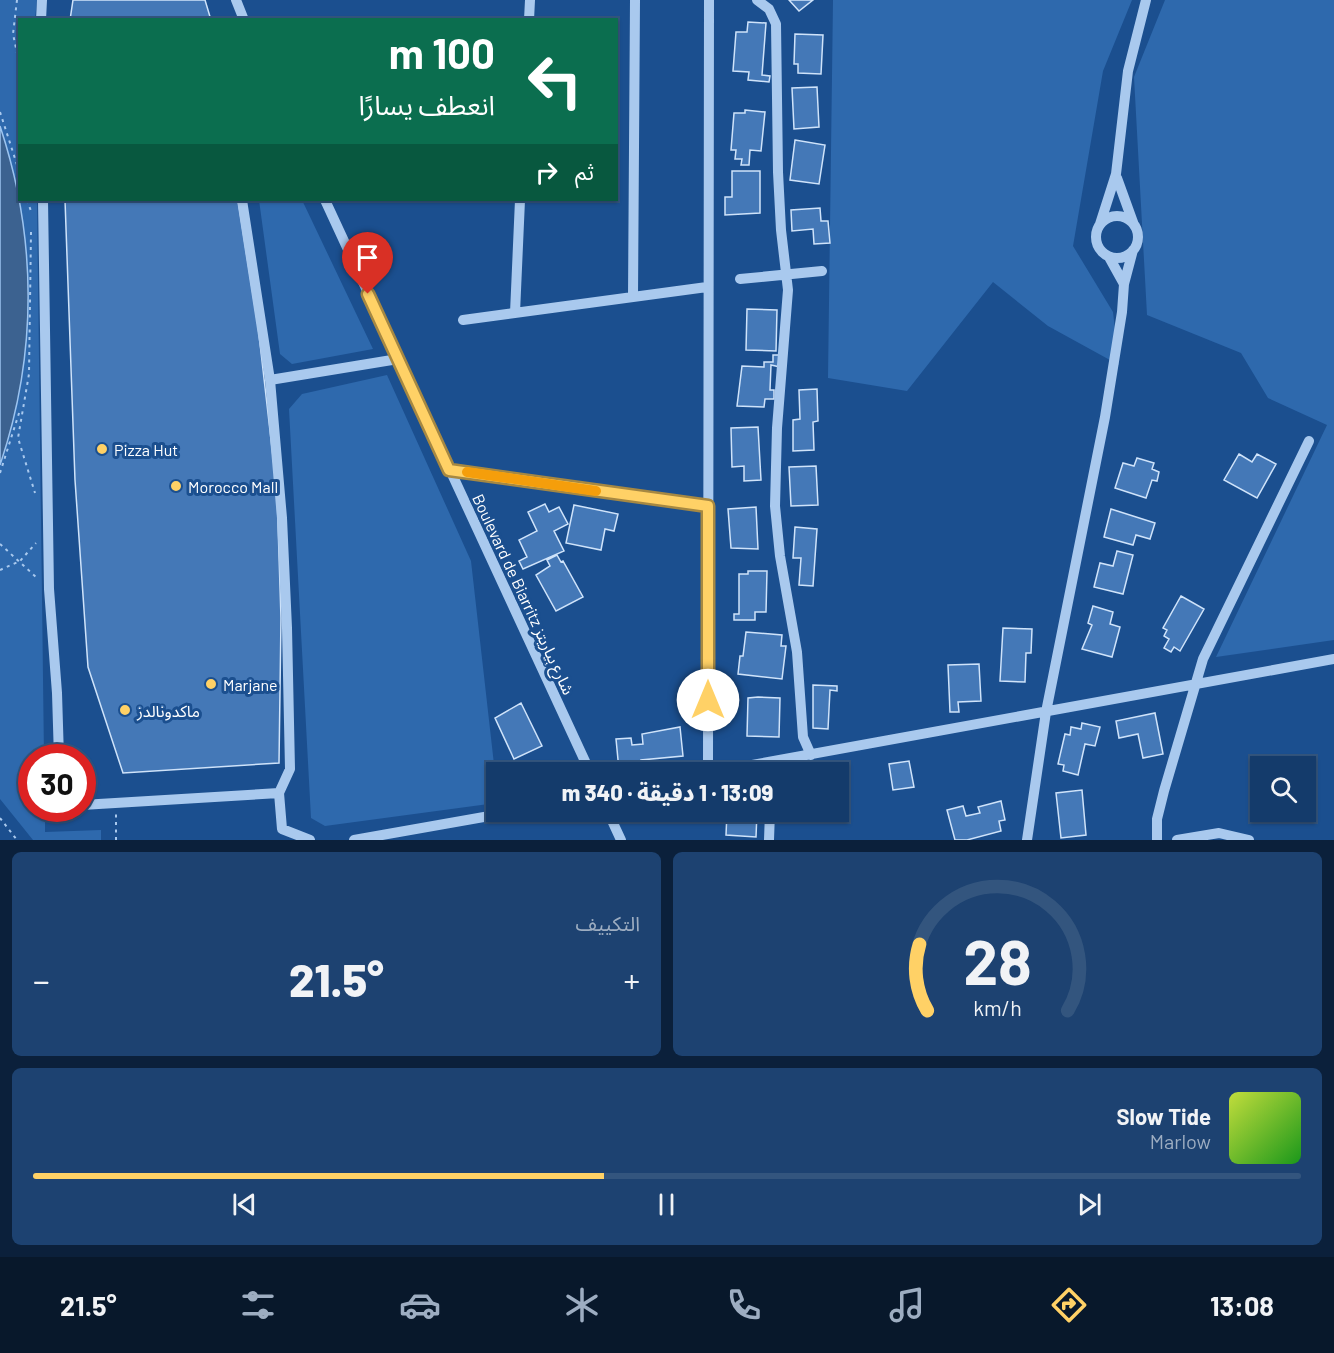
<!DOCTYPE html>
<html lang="ar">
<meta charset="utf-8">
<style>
body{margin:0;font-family:Barlow,"Noto Sans Arabic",sans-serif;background:#1d4271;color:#f1f3f6;direction:rtl;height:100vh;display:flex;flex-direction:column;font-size:22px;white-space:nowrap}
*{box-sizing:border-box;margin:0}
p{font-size:20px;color:#9dadc1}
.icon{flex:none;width:33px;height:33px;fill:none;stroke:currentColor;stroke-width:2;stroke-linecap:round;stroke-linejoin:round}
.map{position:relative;height:840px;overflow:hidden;direction:ltr}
.drawer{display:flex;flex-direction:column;gap:12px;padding:12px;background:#0b203b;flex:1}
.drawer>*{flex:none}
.guide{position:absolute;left:18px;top:18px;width:600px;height:183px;border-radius:0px;box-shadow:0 2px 4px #0004,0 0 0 2px #33557e;direction:rtl;background:#0b6e4f;color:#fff;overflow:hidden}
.tools{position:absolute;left:1250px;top:756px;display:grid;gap:12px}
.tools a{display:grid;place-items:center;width:66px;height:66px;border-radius:0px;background:#143b6b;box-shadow:0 2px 4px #0004,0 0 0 2px #33557e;font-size:30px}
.speed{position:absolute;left:18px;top:744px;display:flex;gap:12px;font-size:30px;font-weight:700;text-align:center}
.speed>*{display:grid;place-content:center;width:78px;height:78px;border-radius:50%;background:#143b6b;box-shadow:0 2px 4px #0004,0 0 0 2px #33557e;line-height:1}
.speed .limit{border:9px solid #d22;background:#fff;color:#111}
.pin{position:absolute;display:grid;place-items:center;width:51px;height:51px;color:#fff;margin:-62px -26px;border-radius:50% 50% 50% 0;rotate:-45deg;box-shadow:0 0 6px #0007}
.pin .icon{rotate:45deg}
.me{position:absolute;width:66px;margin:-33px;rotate:0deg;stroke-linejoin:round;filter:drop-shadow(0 0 4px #0008)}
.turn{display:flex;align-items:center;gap:21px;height:126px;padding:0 24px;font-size:27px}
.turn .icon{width:78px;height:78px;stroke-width:2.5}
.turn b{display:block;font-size:42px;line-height:51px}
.then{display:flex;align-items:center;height:57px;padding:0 24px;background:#0003;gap:12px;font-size:22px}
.big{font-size:45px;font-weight:800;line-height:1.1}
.drawer .tile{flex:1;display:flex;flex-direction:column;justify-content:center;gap:9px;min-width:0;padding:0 21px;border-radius:9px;background:#1d4271}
.drawer .dial{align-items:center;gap:0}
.dial svg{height:156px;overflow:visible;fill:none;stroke:#33557e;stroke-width:7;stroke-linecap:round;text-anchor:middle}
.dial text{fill:#f1f3f6;stroke:none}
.song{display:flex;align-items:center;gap:18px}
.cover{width:72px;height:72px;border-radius:9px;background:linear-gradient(135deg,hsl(70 70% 55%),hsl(120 70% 35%))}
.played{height:6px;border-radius:3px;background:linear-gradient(90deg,#ffd166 45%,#33557e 45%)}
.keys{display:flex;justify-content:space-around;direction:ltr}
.heat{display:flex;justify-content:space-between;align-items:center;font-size:33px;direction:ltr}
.drawer .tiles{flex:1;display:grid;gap:12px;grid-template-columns:1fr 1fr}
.tile:last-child{grid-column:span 2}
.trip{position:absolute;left:486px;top:762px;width:363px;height:60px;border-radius:0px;background:#143b6b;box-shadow:0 2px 4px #0004,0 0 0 2px #33557e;font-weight:800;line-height:60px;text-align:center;direction:rtl}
.tabs{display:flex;height:96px;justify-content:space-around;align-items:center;background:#08182b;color:#9dadc1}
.tabs .icon{width:42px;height:42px}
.tabs .on{color:#ffd166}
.tabs b{font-size:27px;color:#f1f3f6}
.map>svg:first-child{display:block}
.green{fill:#2e69ad}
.water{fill:#3c6290;stroke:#9cc4f0;stroke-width:1.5}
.building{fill:#4478b7;stroke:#cfe3fa;stroke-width:1.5}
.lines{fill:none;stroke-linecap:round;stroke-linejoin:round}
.path{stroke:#a9c9ee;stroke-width:2;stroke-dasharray:3 4.5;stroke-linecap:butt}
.minor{stroke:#a9c9ee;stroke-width:10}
.route-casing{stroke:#a68842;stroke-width:15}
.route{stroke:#ffd166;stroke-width:10}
.slow{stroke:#f59e0b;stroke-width:10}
.poi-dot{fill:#ffd166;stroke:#1b4f8f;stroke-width:2}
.labels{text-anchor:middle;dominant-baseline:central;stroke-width:6;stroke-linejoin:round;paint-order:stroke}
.poi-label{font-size:16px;fill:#fff;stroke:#1b4f8f;text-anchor:start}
.street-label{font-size:16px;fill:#fff;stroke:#1b4f8f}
</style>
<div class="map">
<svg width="1334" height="840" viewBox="0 0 1334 840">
<rect width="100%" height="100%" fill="#1b4f8f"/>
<path class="green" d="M0,0H37L35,19L20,20V200H37L44,757L32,758V808L45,809V832L101,830V840H33L0,799Z
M833,0H1132L1103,71L1073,246L1113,312L1119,365L1048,326L993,282L907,391L828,378Z
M1165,0H1334V640L1216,657L1327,425L1268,398L1241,353L1147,315L1134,77Z
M259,200H302L373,349L292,364L280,354Z
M387,375L471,561L496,782V803L325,826L311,818L289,409L302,394Z"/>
<path class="water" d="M0,126C37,237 38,353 0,465Z"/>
<path class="building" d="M73,0H205L211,20H70Z
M789,0H813L799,11Z
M748,22L766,23L762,75L770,76L769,82L748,80L749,72L733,71L736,32H747Z
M795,34L823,35L821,74L798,73V64H794Z
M817,87L819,127L794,129L792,88Z
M745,110L765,112L761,151L750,150L749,165H741L742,159H735L736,150H731L734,113H745Z
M795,140L825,145L819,184L790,180Z
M732,171H760V213L725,215V197H732Z
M65,200H238L258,326L277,492L281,618L279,763L123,773L88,667L75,480Z
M820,208L821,221H828L830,243L814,244L813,229L792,231L791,210Z
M747,309L777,310L776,351L746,350Z
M773,355H779L780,367L771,365L770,390H774V399H765L764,407L737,406L742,366L764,367V362H773Z
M817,389L818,421L813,422L814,450L793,451V420L800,419L799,390Z
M758,427L761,480L744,481V466L732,467L731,428Z
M1239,454L1252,462L1257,454L1276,464L1257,498L1224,480Z
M1137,458L1154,463L1152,469L1159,472L1157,481L1152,480L1146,498L1115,488L1123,463L1134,466Z
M816,466L818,505L791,506L789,467Z
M545,504L549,512L559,507L568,524L554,531L564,551L523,569L519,561L527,557L519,540L537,531L528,512Z
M574,505L618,514L614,531L605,529L601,550L566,543Z
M756,507L758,549L731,548L728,509Z
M1111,509L1155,523L1150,539L1136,535L1133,545L1104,537Z
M795,527L817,529L813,586L799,585L801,558H793Z
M1117,551L1133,555L1123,594L1094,587L1100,563L1113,566Z
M557,555L561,562L563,561L583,597L556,611L536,575L550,566L547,560Z
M748,571H767L766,612H755V620H734V614H739V574H748Z
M1181,596L1204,609L1180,651L1174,647L1171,652L1164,648L1169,639L1164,636L1167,630L1163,628Z
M1093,606L1113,612L1110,624L1120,627L1112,657L1082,649L1092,625L1088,623Z
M1003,628L1032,629L1031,653H1026L1025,682L1000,681Z
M746,632L782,635L781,646H786L782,679L738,674L740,656H743Z
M979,664L981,701L958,702L959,712H950L948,665Z
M813,685L837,686V691L830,690L828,729L813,728Z
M758,697L780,698L779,737L747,736L748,698Z
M521,703L542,746L514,759L495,718Z
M1155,713L1163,754L1143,758L1138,734L1119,738L1116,721Z
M1082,723L1100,727L1095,746L1085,744L1078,775L1063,771L1064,765L1058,764L1065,734L1070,735L1071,727L1081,729Z
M680,727L683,756L641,760L642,768L619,770L616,739L631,738L632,745L643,744L642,734Z
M909,761L914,787L893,790L889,764Z
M1082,790L1086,835L1061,838L1056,793Z
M1001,801L1005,820L999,821L1001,831L967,840H955L947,810L963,806L966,816L980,813L978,807Z
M727,812H757L756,837L726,835Z
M788,812H819L820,820L789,822Z"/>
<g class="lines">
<path class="path" d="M17,0L13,34L20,67
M0,112L20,174
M27,200L31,211
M31,232L29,374L18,438L35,493
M0,473L20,410
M0,544L36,577
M0,570L20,561L36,543
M0,818L17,840
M116,840V813"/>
<path class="minor" d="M236,0L244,20
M757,0L769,9L776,24L778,172L781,230L788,290L777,428L775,506L780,556L797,652L803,737L811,755
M41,20L42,0
M529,20L530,0
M1117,178L1134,225
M43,200L49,589L57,693L59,758
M242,200L270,380L282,518L287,628L290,769L279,793L282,829L310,840
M325,200L590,772
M1096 237a21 21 0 1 1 42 0a21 21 0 1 1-42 0Z
M1100,224L1116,174L1128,71L1146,0
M1109,257L1124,284
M740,279L822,271
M633,297L635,0
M515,313L520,200
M463,320L707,287
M270,380L398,359
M449,470L708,506
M708,772L709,0
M713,772L1334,659
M82,805L279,793
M608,812L621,840
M354,840L512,812
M769,840L770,812
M1027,840L1046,712L1105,417L1122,312L1124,284L1133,250
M1157,840V819L1164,791L1203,659L1309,441
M1177,840L1219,833L1249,840"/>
</g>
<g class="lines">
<g class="route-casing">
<path id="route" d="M368,294L449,470L708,506V700"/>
</g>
<use href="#route" class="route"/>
<path class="slow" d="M467,472L596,491"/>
</g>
<g class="poi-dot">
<circle cx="102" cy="449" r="6"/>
<circle cx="176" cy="486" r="6"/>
<circle cx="211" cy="684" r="6"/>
<circle cx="125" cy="710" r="6"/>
</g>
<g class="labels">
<g class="poi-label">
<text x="114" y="449">Pizza Hut</text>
<text x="188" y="486">Morocco Mall</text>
<text x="223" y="684">Marjane</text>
<text x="137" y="710">ماكدونالدز</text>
</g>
<g class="street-label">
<text transform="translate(524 594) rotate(65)">Boulevard de Biarritz شارع بياريتز</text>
</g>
</g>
</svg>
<div class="tools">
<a><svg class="icon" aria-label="search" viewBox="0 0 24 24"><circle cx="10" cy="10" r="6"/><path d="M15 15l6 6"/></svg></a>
</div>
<div class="speed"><div class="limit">30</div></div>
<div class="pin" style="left:368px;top:294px;background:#d93025"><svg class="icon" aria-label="arrive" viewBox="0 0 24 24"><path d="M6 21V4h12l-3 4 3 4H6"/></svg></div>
<svg class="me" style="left:708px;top:700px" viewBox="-20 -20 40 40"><circle r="19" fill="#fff"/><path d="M0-13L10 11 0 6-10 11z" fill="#ffd166"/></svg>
<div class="trip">13:09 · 1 دقيقة · 340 m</div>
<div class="guide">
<div class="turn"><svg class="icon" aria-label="left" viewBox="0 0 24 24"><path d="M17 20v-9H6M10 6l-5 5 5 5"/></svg><div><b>100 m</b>انعطف يسارًا</div></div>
<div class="then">ثم<svg class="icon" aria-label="right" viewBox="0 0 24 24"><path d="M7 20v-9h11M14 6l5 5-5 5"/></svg></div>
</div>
</div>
<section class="drawer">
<div class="tiles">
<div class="tile dial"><svg viewBox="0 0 100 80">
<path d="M14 69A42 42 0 1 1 86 69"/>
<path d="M14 69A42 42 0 0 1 10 35" stroke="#ffd166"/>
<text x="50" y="56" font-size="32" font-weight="700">28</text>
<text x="50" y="72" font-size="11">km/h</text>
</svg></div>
<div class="tile"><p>التكييف</p>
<div class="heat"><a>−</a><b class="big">21.5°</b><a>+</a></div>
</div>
<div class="tile">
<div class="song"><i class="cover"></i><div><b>Slow Tide</b><p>Marlow</p></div></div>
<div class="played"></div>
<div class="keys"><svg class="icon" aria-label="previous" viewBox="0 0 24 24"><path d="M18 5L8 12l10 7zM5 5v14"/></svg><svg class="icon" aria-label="pause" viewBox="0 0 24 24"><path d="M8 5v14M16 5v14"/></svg><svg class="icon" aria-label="next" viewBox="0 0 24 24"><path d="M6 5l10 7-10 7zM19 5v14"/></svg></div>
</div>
</div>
</section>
<nav class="tabs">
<b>13:08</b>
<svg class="icon on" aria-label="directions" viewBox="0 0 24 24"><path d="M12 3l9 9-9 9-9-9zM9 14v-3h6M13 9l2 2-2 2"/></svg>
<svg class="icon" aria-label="music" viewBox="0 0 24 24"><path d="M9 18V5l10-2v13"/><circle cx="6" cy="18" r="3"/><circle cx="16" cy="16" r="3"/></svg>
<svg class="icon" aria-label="phone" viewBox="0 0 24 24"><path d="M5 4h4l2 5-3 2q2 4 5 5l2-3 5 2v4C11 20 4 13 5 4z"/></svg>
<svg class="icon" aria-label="climate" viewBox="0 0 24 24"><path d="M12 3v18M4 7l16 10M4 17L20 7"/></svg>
<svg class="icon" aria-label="car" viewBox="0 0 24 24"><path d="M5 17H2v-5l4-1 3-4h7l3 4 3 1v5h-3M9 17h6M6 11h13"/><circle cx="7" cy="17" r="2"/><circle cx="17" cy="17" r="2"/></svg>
<svg class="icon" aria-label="filters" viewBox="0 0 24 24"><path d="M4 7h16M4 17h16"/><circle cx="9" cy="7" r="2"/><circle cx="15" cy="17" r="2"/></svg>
<b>21.5°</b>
</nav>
